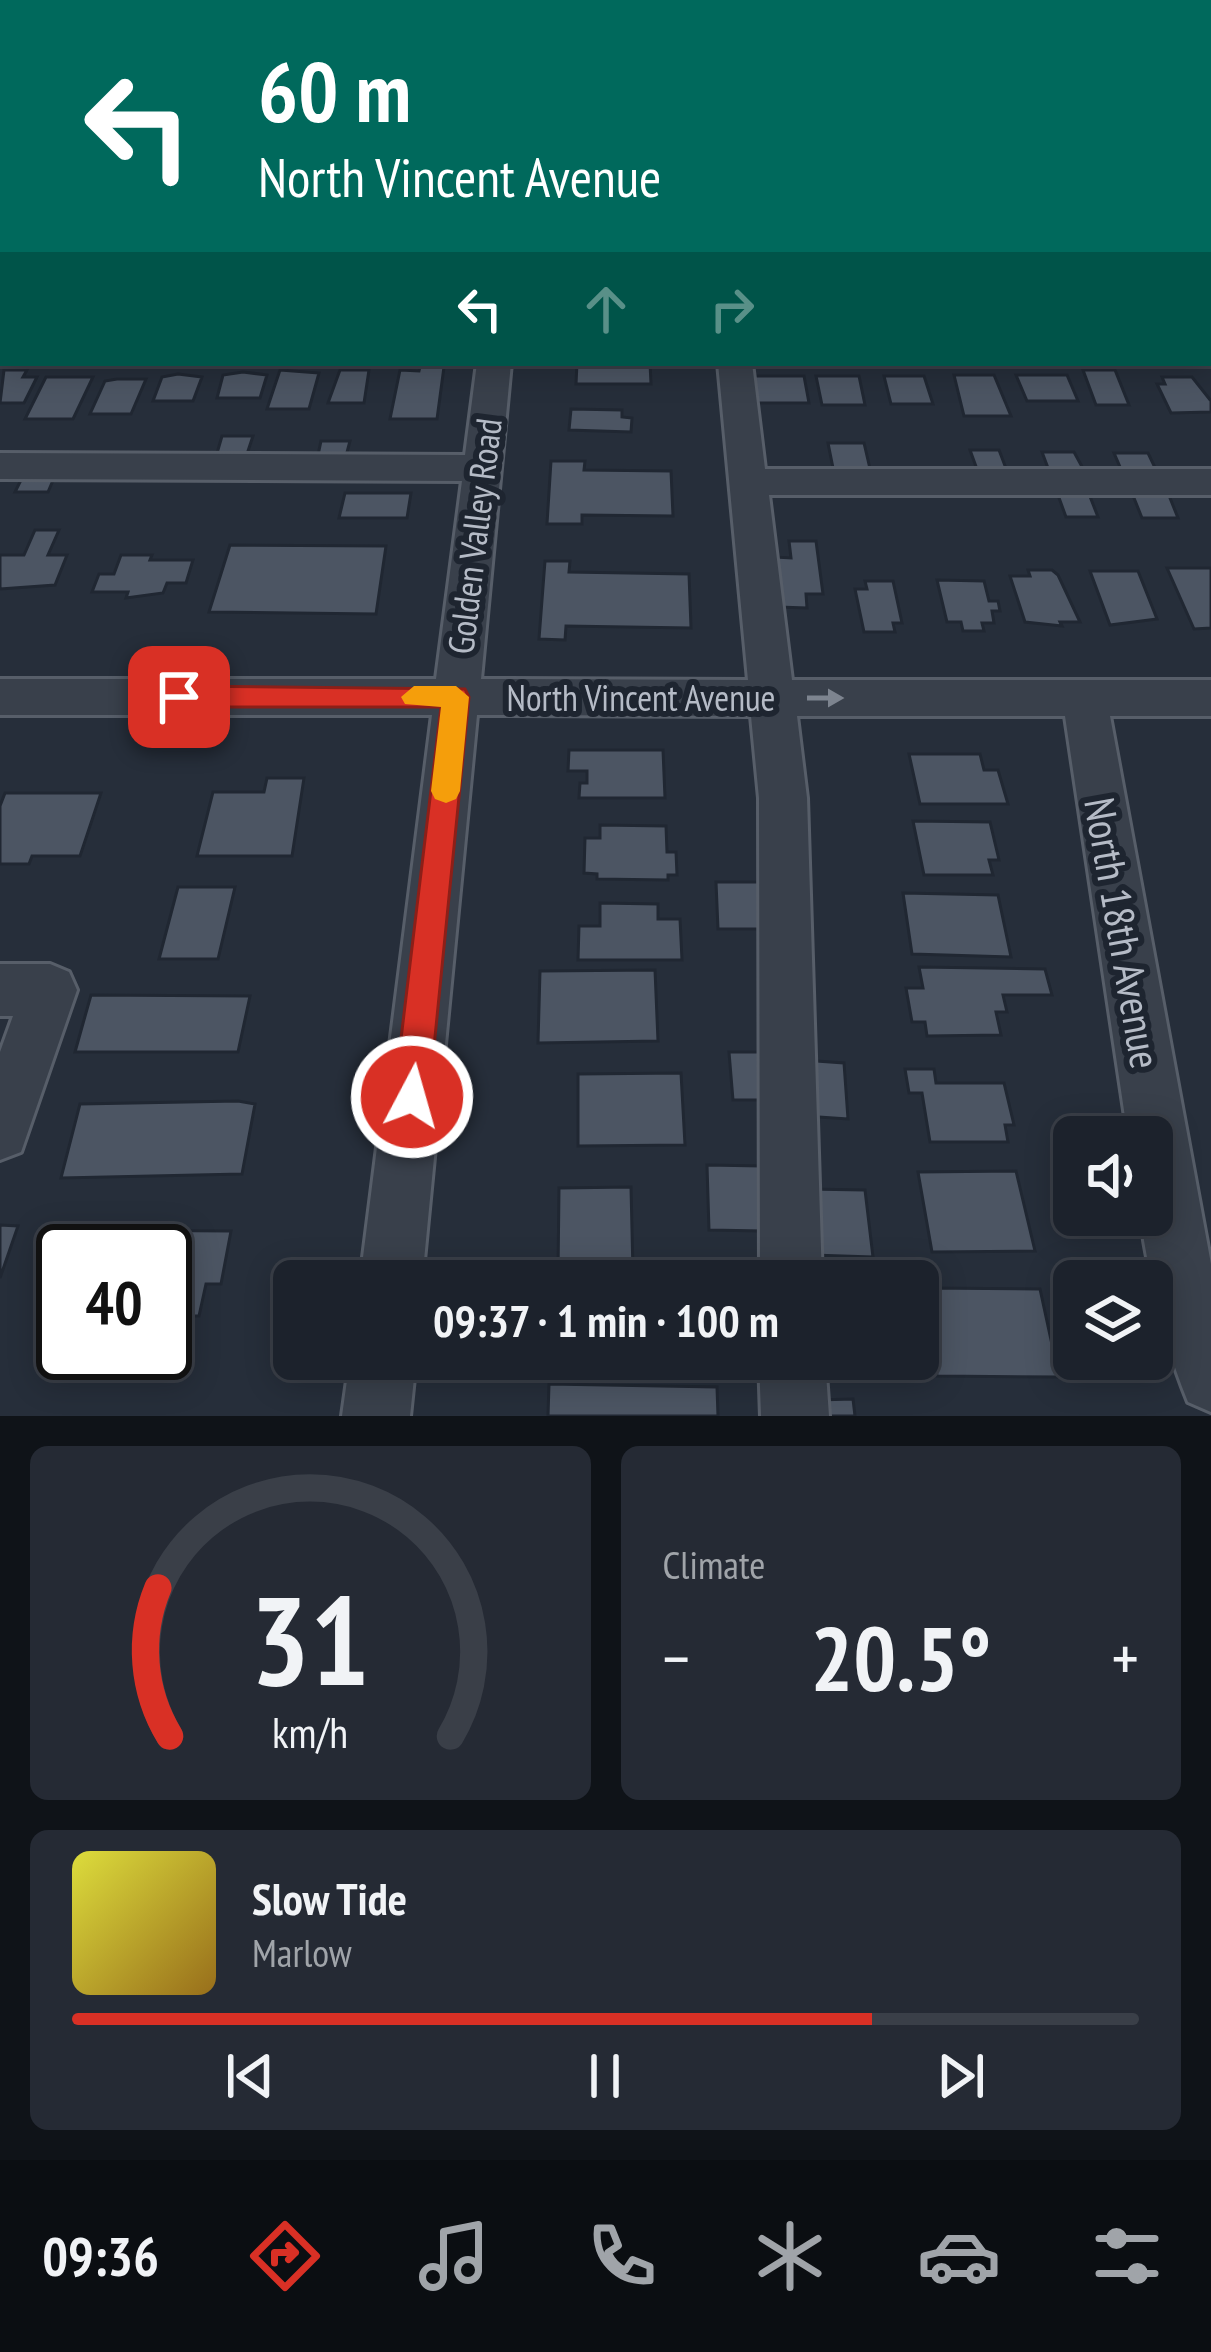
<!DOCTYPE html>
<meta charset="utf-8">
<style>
body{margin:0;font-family:"PT Sans Narrow",sans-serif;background:#252a34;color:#f1f3f6;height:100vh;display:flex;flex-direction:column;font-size:45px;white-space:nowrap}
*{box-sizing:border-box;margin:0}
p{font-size:39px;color:#a0a4a9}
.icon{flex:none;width:66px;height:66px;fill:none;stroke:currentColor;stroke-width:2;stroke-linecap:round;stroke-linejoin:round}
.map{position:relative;height:1416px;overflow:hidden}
.side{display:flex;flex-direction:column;gap:30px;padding:30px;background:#0f1318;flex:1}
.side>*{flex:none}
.top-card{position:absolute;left:0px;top:0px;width:1212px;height:366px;box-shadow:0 6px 30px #0003,0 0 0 3px #3a3f48;background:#00695c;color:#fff;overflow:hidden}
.controls{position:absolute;left:1053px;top:1116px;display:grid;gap:24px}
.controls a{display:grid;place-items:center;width:120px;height:120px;border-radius:18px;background:#1c222c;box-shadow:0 6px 30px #0003,0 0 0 3px #3a3f48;font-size:60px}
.speed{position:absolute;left:36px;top:1224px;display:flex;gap:24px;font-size:60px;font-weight:700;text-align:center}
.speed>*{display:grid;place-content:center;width:156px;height:156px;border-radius:50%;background:#1c222c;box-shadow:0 6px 30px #0003,0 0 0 3px #3a3f48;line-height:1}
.speed .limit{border:6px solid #111;border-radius:18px;background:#fff;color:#111}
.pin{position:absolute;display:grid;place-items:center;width:102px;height:102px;color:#fff;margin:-51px;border-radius:24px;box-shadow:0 6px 18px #0006}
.me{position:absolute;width:132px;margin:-66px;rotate:6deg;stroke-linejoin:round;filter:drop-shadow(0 0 9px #0008)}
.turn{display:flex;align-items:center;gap:42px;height:252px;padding:0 60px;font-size:54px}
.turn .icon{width:156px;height:156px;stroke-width:2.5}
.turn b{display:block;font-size:84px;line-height:102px}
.lanes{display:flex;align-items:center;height:114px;padding:0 60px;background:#0003;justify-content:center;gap:60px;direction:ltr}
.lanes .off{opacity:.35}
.big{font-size:90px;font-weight:800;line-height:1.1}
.side .card{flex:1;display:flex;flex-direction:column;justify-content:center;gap:18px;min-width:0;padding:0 42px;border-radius:18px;background:#252a34}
.side .dial{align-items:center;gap:0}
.dial svg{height:312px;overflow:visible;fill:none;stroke:#3a3f48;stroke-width:7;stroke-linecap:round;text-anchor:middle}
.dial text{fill:#f1f3f6;stroke:none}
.song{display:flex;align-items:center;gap:36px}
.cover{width:144px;height:144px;border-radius:18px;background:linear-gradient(135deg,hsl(60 70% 55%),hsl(40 70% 35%))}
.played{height:12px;border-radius:6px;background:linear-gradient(90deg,#d93025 75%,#3a3f48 75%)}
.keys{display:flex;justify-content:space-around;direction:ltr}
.heat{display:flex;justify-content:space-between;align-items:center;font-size:66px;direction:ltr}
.side .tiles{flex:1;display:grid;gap:30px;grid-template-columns:1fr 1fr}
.card:last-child{grid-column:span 2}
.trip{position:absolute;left:273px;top:1260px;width:666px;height:120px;border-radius:18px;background:#1c222c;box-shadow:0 6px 30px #0003,0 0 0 3px #3a3f48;font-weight:800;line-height:120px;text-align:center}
.tab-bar{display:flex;height:192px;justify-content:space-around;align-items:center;background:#0b0e12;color:#a0a4a9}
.tab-bar .icon{width:84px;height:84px}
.tab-bar .selected{color:#d93025}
.tab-bar b{font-size:54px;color:#f1f3f6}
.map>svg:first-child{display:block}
.building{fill:#4c5563;stroke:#202732;stroke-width:3}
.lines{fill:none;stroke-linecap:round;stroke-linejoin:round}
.minor-casing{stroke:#575e69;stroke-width:6}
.minor{fill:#39404b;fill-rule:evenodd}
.oneway{fill:#7d848f}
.route{fill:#d93025;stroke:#8d1f18;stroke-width:3}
.slow{fill:#f59e0b}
.labels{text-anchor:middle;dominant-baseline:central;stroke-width:12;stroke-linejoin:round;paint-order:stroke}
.street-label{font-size:36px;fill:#b5bbc6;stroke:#1e2530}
.near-street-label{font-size:42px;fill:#b5bbc6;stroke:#1e2530}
</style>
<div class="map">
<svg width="1211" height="1416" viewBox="0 0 1211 1416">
<rect width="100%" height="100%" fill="#262e3a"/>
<path class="building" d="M577,363H650L651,384H576Z
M420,367H444L437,419H390L400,370L419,371Z
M4,370H27L23,377H37L24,403H0Z
M280,370L319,373L309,409H267Z
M340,370H369L364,403H328Z
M1083,370H1115L1129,405H1096Z
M243,372L267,375L260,398H217L223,375Z
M178,374L202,377L193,401H153L162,377Z
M954,375H994L1011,416H964Z
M1016,375H1067L1078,401H1027Z
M753,376H804L809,403H757Z
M816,376H859L865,405H822Z
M884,376H924L933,404H891Z
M46,377H93L73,419H25Z
M1162,377H1192L1211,401V412L1171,413L1157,384H1165Z
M117,379H146L131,414H90L105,381Z
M571,409L622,410V417L632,418L631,432L569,430Z
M222,436H253L245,460H215Z
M321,441H350L345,460H317Z
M828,443H864L871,473H834Z
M970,450H999L1007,471L978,472Z
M1042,452H1074L1086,474L1051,476Z
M1114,453H1148L1159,476H1124Z
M551,461H585L584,470L671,471L673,516L582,515V524H547Z
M22,478H54L48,492H15Z
M345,493H411L407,518H339Z
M1132,493H1168L1178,518H1142Z
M1089,494L1098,517H1066L1058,495Z
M35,530H59L48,555H67L55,585L0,589V555H24Z
M789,541H816L823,594H806L807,608L778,607L775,557L791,558Z
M230,545L386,546L376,614L209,612Z
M121,555H152L150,560H193L186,583H167L163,593L126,598L128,592H92L99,574H114Z
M545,561H570L569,572L689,574L691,628L566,626L565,640L539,639Z
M1167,568H1211V628L1194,629Z
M1028,570H1052L1058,575L1080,622H1060L1062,626L1025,622L1010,576H1030Z
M1090,571H1138L1157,619L1110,625Z
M937,580L984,581L989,601H998L1000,611H992L994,623H982L984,631H963L961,622H947Z
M865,581H893L902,623H893L895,632H864L855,589H867Z
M569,750H663L665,798H579L580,783H587V771H568Z
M909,754H980L984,770H998L1008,804H920Z
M267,778H304L292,856H197L213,792H264Z
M5,793H101L80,856H32L29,864H0V806Z
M913,821L990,822L999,860H989L993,875H924Z
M600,825L666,826L667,852H676L677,875H668V880L597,879V874L584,873L585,838H600Z
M716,882H765L768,929H718Z
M178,887H235L218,959H159Z
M903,893L998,895L1011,957L912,954Z
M600,903L658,904V919H680L682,960H578L579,926H600Z
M919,967L1045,969L1052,995H1003L1007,1012H996L1001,1035L927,1036L925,1022H912L906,988H923Z
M655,970L658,1041L538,1043L540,971Z
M91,995L250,996L238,1052H75Z
M729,1052H764L769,1100H733Z
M802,1060L844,1063L848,1119L804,1116Z
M905,1069H934L936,1083H1004L1014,1125H1005L1008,1142H930L922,1093H909Z
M681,1073L685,1145L578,1146V1074Z
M238,1101L255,1104L242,1174L61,1178L80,1104Z
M707,1165L762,1166L767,1231L709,1230Z
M1016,1171L1035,1251L932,1252L918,1172Z
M631,1187L633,1272L558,1274L559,1188Z
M806,1189L865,1190L873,1257L812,1255Z
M0,1225L18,1226L0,1278Z
M86,1230L231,1231L221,1284H206L199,1316H165V1251H80Z
M924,1288L1040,1289L1059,1377L937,1376Z
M549,1384L717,1387L718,1416H548Z
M853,1399L855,1416H819L817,1400Z"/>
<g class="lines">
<g class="minor-casing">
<path id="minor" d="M689,0H711V3H689Z
M1169,0H1192L1194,3H1171Z
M0,22H3V36H0Z
M1209,30H1211V47H1209Z
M0,99H3V115H0Z
M1209,100H1211V116H1209Z
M0,195H3V213H0Z
M1209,195H1211V213H1209Z
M0,314H3V334H0Z
M1209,315H1211V335H1209Z
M477,363H511L481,679L748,680L718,363H752L765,469H1211V495H769L792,680H1211V716H1110L1211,1264V1412L1188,1402C1164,1344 1149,1277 1140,1215H1152V1137H1128L1065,716H797L807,798L822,1281H760L759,798L751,716L477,715L422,1281H360L432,715H0V679H436L462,481L0,479V453L465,455Z
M0,964H50L69,972L77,990L21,1152L0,1160V1052L13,1016H0Z
M350,1359H416L410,1416H342Z
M759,1359H825L829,1416H761Z"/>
</g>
<use href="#minor" class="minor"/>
</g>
<defs><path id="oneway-solid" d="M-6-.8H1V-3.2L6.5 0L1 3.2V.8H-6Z" transform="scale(3)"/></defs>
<use class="oneway" href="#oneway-solid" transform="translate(825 698)"/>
<path class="route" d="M179,686L465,689L469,697L429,1097L424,1109L412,1114L399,1109L394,1097L441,707H179L166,697Z"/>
<path class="slow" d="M414,686H456L469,697L460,791L456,799L446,803L435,799L431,791L441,707L405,704L401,697Z"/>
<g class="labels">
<g class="street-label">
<text transform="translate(474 536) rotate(-83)">Golden Valley Road</text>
<text x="641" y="697">North Vincent Avenue</text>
</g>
<g class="near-street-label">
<text transform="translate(1123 933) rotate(80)">North 18th Avenue</text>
</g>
</g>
</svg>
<div class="controls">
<a><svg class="icon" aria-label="sound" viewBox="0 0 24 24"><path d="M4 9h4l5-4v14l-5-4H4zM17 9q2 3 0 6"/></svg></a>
<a><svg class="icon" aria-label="layers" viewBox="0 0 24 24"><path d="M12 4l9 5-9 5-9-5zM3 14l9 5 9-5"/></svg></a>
</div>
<div class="speed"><div class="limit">40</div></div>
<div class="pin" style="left:179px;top:697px;background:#d93025"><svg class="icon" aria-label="arrive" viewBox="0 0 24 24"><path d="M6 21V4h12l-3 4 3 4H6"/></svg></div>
<svg class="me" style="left:412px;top:1097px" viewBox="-20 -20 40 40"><circle r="17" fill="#d93025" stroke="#fff" stroke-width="3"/><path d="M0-11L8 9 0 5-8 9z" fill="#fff"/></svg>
<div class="trip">09:37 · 1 min · 100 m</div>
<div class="top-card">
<div class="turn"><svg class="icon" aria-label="left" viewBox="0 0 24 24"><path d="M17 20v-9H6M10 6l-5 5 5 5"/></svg><div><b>60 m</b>North Vincent Avenue</div></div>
<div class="lanes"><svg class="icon" aria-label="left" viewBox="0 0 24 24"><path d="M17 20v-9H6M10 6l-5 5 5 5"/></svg><svg class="icon off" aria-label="ahead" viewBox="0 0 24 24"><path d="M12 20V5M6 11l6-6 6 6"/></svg><svg class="icon off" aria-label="right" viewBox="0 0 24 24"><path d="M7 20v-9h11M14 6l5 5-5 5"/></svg></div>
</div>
</div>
<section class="side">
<div class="tiles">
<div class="card dial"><svg viewBox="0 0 100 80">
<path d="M14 69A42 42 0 1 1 86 69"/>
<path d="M14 69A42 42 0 0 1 11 31" stroke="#d93025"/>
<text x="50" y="56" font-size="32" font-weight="700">31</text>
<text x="50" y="72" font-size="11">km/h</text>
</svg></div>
<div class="card"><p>Climate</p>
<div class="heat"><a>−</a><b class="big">20.5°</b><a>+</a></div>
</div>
<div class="card">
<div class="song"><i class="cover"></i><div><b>Slow Tide</b><p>Marlow</p></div></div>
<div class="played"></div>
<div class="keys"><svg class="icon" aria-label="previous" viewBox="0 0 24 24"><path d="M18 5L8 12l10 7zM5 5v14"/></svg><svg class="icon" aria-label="pause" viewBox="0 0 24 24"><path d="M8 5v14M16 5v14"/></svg><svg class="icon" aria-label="next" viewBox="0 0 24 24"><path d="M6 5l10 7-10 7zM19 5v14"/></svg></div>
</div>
</div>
</section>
<nav class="tab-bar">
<b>09:36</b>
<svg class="icon selected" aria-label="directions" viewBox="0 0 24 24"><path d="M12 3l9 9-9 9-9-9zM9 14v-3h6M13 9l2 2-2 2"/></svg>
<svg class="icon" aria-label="music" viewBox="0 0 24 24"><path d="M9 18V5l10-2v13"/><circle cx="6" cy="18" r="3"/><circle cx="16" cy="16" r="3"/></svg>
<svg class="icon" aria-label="phone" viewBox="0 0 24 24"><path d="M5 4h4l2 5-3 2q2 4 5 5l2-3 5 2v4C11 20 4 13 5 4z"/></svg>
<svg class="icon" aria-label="climate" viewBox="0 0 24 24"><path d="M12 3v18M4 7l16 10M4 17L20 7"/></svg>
<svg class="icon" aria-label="car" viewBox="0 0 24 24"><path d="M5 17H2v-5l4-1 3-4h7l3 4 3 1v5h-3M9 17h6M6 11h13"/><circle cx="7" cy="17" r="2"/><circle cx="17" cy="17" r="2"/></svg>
<svg class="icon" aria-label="filters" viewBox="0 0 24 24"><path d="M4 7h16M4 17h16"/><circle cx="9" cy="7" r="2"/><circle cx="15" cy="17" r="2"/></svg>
</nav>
